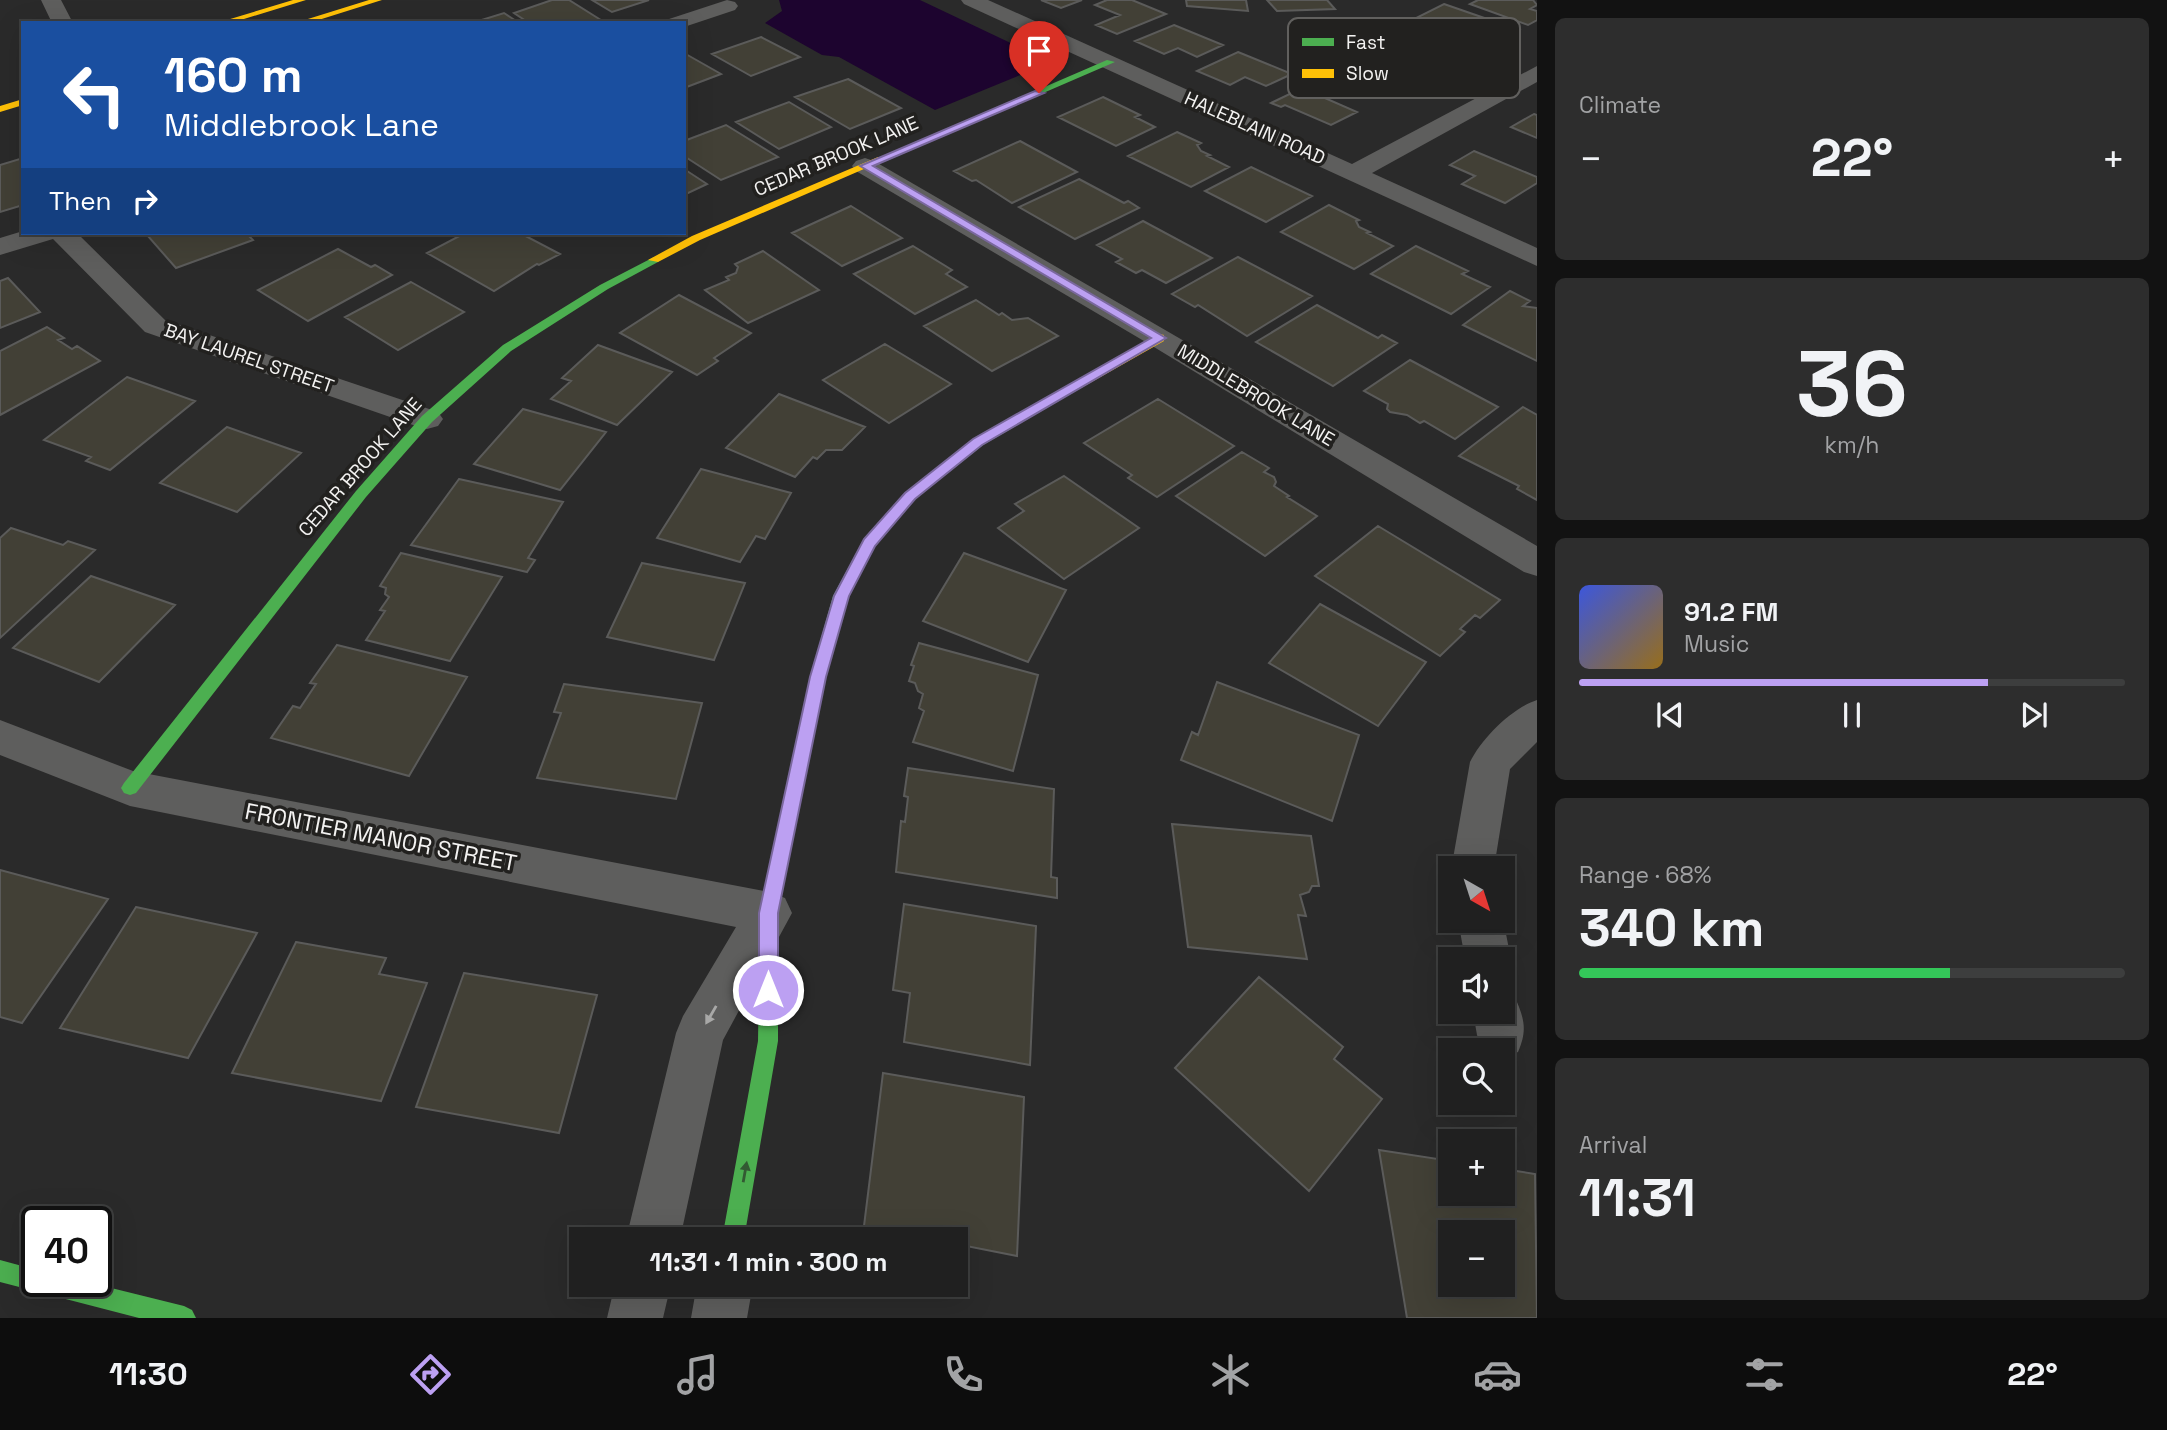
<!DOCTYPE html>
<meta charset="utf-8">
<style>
body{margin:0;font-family:"Space Grotesk",sans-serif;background:#2d2d2d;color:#f1f3f6;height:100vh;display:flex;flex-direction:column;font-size:26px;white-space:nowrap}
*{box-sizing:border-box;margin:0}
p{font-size:23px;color:#a2a3a5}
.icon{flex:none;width:38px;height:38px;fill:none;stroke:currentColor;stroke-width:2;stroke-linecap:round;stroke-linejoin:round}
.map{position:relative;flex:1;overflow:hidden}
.drawer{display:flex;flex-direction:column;gap:18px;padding:18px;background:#121212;width:630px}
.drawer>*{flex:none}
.banner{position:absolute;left:21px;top:21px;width:665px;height:214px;border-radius:0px;box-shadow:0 7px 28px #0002,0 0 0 2px #3d3e3e;background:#1a4fa0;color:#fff;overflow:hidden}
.needle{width:46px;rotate:141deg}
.fabs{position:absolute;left:1438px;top:856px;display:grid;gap:14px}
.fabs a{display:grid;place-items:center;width:77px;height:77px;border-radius:0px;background:#202020;box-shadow:0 7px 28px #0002,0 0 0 2px #3d3e3e;font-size:35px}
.speed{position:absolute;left:21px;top:1206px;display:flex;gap:14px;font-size:35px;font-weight:700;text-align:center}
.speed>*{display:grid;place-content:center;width:91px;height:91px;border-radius:50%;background:#202020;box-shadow:0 7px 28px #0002,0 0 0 2px #3d3e3e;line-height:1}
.speed .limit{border:4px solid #111;border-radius:10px;background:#fff;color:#111}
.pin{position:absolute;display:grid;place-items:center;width:60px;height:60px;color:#fff;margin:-72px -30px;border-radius:50% 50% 50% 0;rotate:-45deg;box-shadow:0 0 7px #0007}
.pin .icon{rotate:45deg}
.me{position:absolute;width:77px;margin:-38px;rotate:0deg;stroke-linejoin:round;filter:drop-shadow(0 0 5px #0008)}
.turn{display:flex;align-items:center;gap:24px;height:147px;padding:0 28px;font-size:32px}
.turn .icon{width:91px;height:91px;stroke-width:2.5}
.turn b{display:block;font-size:49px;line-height:60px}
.then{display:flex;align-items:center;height:66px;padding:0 28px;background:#0003;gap:14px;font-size:26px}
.big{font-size:52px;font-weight:800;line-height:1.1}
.drawer .tile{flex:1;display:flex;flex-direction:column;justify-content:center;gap:10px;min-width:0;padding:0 24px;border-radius:10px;background:#2d2d2d}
.drawer .dial{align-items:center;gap:0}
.dial b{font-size:91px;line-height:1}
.song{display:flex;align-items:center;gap:21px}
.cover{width:84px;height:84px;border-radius:10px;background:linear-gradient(135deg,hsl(230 70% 55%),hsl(40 70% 35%))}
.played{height:7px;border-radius:4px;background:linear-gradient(90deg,#bca0f2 75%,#3d3e3e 75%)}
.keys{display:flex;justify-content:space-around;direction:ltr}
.heat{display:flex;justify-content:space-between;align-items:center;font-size:38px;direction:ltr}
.charge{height:10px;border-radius:5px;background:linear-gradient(90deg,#34c759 68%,#3d3e3e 0)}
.trip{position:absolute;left:569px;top:1227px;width:399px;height:70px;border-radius:0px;background:#202020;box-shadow:0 7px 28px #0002,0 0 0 2px #3d3e3e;font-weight:800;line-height:70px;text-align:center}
.menu{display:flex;height:112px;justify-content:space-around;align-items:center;background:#0d0d0d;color:#a2a3a5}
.menu .icon{width:49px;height:49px}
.menu .active{color:#bca0f2}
.menu b{font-size:32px;color:#f1f3f6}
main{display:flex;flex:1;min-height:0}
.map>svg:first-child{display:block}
.water{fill:#1d042f}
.building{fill:#424036;stroke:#5b5b5a;stroke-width:2;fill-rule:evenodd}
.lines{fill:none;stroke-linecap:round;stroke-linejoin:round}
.street{fill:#5e5e5d;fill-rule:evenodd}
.fast{fill:#4caf50;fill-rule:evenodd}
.slow{fill:#ffc107;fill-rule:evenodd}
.oneway{fill:#a8a8a7}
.oneway2{fill:#335a33}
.route{fill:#bca0f2;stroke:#7a689d;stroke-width:2}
.labels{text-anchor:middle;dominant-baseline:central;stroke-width:7;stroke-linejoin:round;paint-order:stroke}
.far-street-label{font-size:19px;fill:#f3f2f1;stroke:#22211f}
.street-label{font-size:23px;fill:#f3f2f1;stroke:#22211f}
.key{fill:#22211f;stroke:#61605e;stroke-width:2}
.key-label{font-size:19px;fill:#f3f2f1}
</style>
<main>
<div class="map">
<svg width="1537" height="1318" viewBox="0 0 1537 1318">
<rect width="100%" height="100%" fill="#2a2a2a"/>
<path class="water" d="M779,0H920L1036,55L1040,67L935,110L839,57L822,55L765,23L782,11Z"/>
<path class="building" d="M552,0H569L604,22L529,23L514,13Z
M592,0H649L612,12Z
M1041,0H1082L1061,8Z
M1107,0H1132L1166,14L1117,34L1096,25L1120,15L1095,5Z
M1186,0H1246L1248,11L1187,6Z
M1267,0H1327L1335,9L1277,11Z
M1478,0H1533L1537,5L1530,9L1537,11V20L1528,25L1470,4Z
M1444,4L1519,30L1498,41L1477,33L1463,38L1412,20Z
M504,13L519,23H472Z
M1174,25L1223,45L1197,57L1178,48L1164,54L1135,41Z
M761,37L800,57L751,76L712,54Z
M1238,52L1292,74L1266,86L1245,77L1230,85L1197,71Z
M684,53L721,74L684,88Z
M848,79L901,108L850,129L795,97Z
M1302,88L1357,112L1331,125L1285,105L1281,107L1271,103Z
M1103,97L1140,115L1135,117L1155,127L1116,146L1058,117Z
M789,102L831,127L779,149L736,122Z
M1534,114L1537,115V138L1511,127Z
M726,125L778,157L721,180L684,156V141Z
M1177,132L1201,143L1197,145L1201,151L1210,155L1207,156L1229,167L1191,187L1128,156Z
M1020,141L1077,172L1012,203L976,180L972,181L954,171Z
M1474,151L1537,177V183L1505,203L1462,184L1475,176L1450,165Z
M23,158V205L0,212V165Z
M1251,167L1312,196L1266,222L1205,191Z
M684,169L707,184L684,195Z
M1079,179L1124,203L1128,201L1139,208L1075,239L1019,207Z
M1329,205L1359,220L1356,221L1359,227L1370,232L1367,233L1393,246L1354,269L1281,232Z
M851,206L902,238L842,266L792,233Z
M1143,221L1212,258L1166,283L1142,270L1136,273L1116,262L1122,259L1097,245Z
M152,233H246L253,240L176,268L147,235Z
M465,233H520L560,254L539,265L537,264L494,291L427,253Z
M913,246L952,270L946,274L967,287L915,314L854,274Z
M1416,246L1468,271L1462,274L1490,287L1451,314L1371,274Z
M338,249L371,267L375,265L392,275L308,321L258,290Z
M763,251L819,290L748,323L705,290L729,280L726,277L736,273L738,267L735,264Z
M1238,257L1312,296L1247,336L1198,305L1195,307L1172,294Z
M8,278L40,312L0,328V281Z
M411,282L464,312L398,350L345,317Z
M1510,291L1530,301L1523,306L1537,308V361L1463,325Z
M679,295L751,333L714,358L718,361L697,375L620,333Z
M976,300L999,315L1002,313L1012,320L1028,318L1058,336L992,371L924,326Z
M1317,305L1378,338L1382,335L1397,343L1333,386L1256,342Z
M47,327L64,338L58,340L72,349L77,346L100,361L0,415V351Z
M885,344L951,384L889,423L823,380Z
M598,345L672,372L617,425L551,399L571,381L562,378Z
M1410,360L1498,407L1455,439L1424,421L1420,423L1407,415L1390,412L1387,409L1388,404L1364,391Z
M127,377L195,401L110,470L86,461L91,457L44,440Z
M779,394L865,427L842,450H826L817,459L813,457L795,477L726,448Z
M1158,399L1234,446L1157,497L1128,478L1132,475L1084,443Z
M1523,407L1537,415V500L1517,489L1519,486L1459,456Z
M523,409L606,432L560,490L474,464Z
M227,427L301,453L237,512L160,483Z
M1242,452L1269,468L1264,472L1274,477L1276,482L1274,486L1289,496L1287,497L1317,516L1265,556L1176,496Z
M701,469L791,493L765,539L756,536L740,562L657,538Z
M1064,476L1139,528L1064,579L998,528L1024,511L1015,504Z
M459,479L563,502L528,558L535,560L527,572L411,545Z
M1378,526L1500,600L1480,618L1475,615L1460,629L1465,632L1440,656L1315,576Z
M11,528L63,545L68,541L95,550L0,638V538Z
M401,553L502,577L450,661L366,640L385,611L380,610L389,597L385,594L386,588L380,586Z
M964,553L1066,590L1028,662L923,621Z
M642,563L745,583L714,660L607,637Z
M91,576L175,605L99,682L13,648Z
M1320,604L1426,662L1378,726L1269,663Z
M919,643L1038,675L1013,771L913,742L924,711L919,708L923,694L918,691L915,683L909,681L914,666L911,665Z
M337,645L467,677L409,776L271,738L293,706L300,708L316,684L310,683Z
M1217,682L1359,735L1332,821L1181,760L1192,732L1198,735Z
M564,684L702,703L676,799L537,778L561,713L554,712Z
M908,768L1054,789L1051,877L1057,878V898L896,872L901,821L905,822L908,797L904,796Z
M1172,824L1311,836L1319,886H1312L1309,892L1300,895L1306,916L1298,915L1307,959L1188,947Z
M0,870L108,899L22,1023L0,1017Z
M904,904L1036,926L1030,1065L904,1042L910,993L893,990Z
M136,907L257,933L188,1058L60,1028Z
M296,942L386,958L379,974L427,983L381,1101L232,1073Z
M464,973L597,995L559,1133L416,1107Z
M1259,977L1343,1047L1334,1059L1382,1099L1309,1191L1175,1068Z
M883,1073L1024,1097L1017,1256L956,1244V1239H932L864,1226Z
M1379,1150L1451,1161V1194H1503V1169L1535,1174L1537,1318H1407ZM1451,1232H1503V1284H1451Z"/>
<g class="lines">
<path class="street" d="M41,0H61L73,23H52Z
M727,0L735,2L738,6L735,10L684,27V23H666L669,19Z
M961,0H988L1352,164L1537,66V82L1372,173L1537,248V266L964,4Z
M865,158L874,161L1537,546V576L1524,572L1149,344L856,171L852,166L856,161Z
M23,231L77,233L165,320L438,412L443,419L438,426L427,429L416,426L145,332L53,239L0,255V238Z
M1537,700V742L1510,769L1494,868L1451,870L1470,762C1482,738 1512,708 1537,700Z
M0,720L133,771L769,892L785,898L792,913L723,1040L680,1239H626L676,1033L683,1016L736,927L130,806L0,755Z
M1503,919L1511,959L1503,975V959H1465L1458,920Z
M1503,991L1514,995C1524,1018 1528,1029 1518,1052L1503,1058V1050H1483L1477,1035L1473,1012H1503Z
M615,1284H671L663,1318H607Z
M697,1284H753L747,1318H691Z"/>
<path class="fast" d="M1107,60L1115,62L886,161L877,159Z
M654,257L660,260L658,262L608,289L511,351L432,422L366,497L136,793L130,795L124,793L121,788L124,783L356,491L422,416L503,345L600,285Z
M1077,381L1081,382V388L983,445L915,499L875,546L849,596L826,677L778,913V1041L744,1239H722L758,1041L760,913L810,677L833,596L864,539L905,493L973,439Z
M0,1260L37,1270V1281H83L184,1306L192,1310L196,1318H139L0,1282Z"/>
<path class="slow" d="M293,0H306L231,23H217Z
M369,0H382L309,23H295Z
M23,99V105L0,112V106Z
M878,157L887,159L700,240L658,262L648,260L692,236Z
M1160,334L1164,335V341L1081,388H1073L1071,385Z"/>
</g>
<defs><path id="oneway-solid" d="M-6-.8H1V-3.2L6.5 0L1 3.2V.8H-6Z" transform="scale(1.75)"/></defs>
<use class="oneway" href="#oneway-solid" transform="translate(711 1015) rotate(120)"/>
<use class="oneway2" href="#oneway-solid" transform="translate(745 1172) rotate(-80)"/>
<path class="route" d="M1035,91L1044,93L873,166L1166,338L982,445L915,499L875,546L849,596L826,677L778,913V990L775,996L768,999L761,996L759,990V913L810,677L834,596L864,539L905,493L973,439L1151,338L860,166Z"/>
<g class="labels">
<g class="far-street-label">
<text transform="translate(1255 128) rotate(24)">HALEBLAIN ROAD</text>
<text transform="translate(836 156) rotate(-23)">CEDAR BROOK LANE</text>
<text transform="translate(249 358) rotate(19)">BAY LAUREL STREET</text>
<text transform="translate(1256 395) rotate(31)">MIDDLEBROOK LANE</text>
<text transform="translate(360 467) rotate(-49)">CEDAR BROOK LANE</text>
</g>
<g class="street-label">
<text transform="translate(381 837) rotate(11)">FRONTIER MANOR STREET</text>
</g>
</g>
<rect x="1288" y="18" width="232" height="80" rx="10" class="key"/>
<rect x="1302" y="38" width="32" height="8" fill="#4caf50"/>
<rect x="1302" y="69" width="32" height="9" fill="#ffc107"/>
<g class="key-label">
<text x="1346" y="49">Fast</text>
<text x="1346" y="80">Slow</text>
</g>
</svg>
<div class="fabs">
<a><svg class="needle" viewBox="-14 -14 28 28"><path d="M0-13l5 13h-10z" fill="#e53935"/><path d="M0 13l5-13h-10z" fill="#a2a3a5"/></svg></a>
<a><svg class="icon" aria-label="sound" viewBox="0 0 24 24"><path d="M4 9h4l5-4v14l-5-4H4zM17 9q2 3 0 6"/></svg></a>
<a><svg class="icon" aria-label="search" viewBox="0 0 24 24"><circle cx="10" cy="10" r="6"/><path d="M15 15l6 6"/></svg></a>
<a>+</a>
<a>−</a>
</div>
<div class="speed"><div class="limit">40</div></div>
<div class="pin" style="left:1039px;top:93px;background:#d93025"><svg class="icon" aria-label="arrive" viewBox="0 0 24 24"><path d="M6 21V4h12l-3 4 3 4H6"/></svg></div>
<svg class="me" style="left:768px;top:990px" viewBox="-20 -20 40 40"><circle r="17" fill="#bca0f2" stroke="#fff" stroke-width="3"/><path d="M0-11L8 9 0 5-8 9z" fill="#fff"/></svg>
<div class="trip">11:31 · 1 min · 300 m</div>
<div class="banner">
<div class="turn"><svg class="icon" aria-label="left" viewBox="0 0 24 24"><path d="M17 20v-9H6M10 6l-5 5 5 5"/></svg><div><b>160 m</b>Middlebrook Lane</div></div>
<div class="then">Then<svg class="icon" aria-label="right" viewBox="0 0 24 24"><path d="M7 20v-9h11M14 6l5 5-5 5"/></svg></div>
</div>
</div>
<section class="drawer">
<div class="tile"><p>Climate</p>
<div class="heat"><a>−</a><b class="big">22°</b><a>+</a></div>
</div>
<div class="tile dial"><b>36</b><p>km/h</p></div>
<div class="tile">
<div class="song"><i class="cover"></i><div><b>91.2 FM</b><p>Music</p></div></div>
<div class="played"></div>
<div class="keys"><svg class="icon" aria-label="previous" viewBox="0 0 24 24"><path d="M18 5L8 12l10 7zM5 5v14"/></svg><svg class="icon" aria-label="pause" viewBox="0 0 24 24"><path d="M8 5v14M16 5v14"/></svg><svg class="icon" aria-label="next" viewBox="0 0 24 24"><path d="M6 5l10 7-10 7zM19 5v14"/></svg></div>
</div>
<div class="tile"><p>Range · 68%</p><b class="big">340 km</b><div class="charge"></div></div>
<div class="tile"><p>Arrival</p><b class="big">11:31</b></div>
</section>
</main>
<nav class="menu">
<b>11:30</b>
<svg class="icon active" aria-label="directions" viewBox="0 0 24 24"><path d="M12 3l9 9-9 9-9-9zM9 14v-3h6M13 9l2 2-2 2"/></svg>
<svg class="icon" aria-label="music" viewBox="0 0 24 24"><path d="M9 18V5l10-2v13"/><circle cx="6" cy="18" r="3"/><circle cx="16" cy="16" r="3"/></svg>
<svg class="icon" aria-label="phone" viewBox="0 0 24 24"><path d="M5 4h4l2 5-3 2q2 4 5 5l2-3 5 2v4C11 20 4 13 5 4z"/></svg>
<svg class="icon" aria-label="climate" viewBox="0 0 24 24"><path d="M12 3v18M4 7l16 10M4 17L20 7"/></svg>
<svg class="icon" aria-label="car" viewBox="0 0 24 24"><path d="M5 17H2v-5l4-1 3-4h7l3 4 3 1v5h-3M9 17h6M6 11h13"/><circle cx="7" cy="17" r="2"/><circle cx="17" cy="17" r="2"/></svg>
<svg class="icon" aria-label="filters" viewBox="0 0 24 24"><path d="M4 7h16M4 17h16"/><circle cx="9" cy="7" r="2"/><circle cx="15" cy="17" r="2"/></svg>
<b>22°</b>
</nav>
